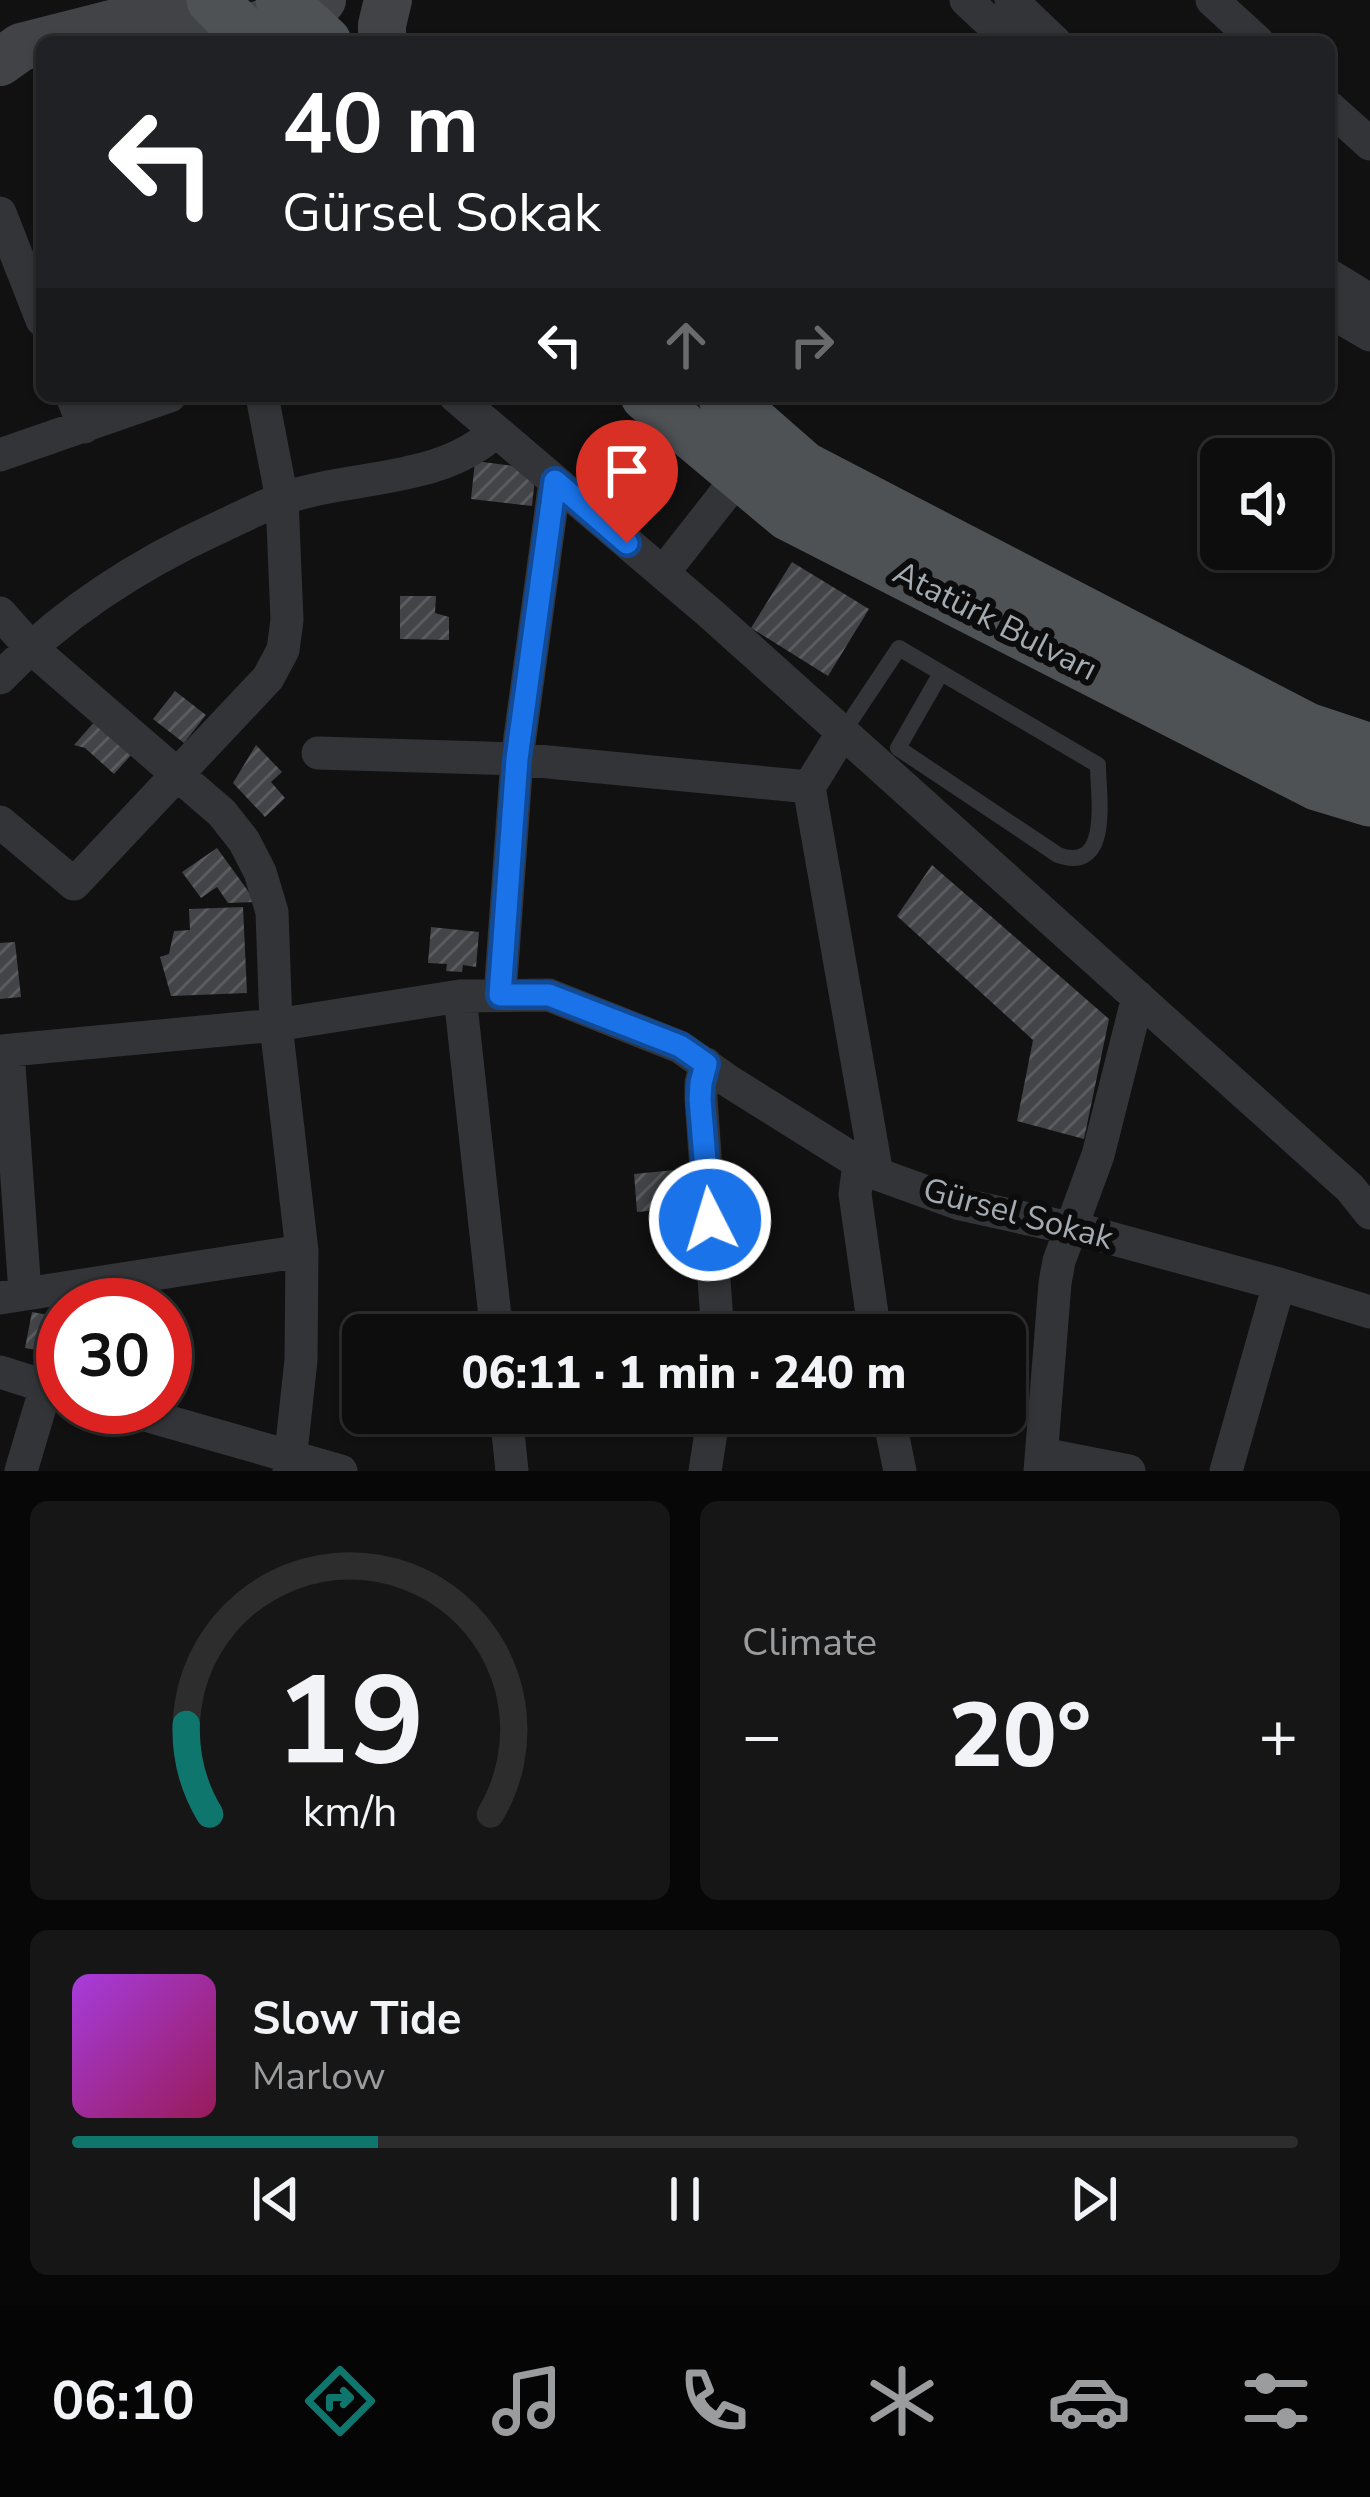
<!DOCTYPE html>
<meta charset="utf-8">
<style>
body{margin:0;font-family:"Nunito Sans",sans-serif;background:#161617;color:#f1f3f6;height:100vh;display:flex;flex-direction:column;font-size:45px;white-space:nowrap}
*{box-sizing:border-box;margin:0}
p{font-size:39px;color:#9a9c9e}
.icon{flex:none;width:66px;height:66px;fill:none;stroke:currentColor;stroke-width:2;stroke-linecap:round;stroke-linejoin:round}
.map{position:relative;height:1471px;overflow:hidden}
.side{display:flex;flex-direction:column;gap:30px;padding:30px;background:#070708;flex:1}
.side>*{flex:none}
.top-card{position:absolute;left:36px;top:36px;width:1299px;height:366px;border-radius:18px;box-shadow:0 3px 9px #0004,0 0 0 3px #2d2d2e;background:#202124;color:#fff;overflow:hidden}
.controls{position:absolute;left:1200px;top:438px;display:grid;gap:24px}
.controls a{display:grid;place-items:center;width:132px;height:132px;border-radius:18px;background:#0d0d0e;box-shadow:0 3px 9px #0004,0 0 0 3px #2d2d2e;font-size:60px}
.speed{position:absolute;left:36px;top:1278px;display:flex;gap:24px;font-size:60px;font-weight:700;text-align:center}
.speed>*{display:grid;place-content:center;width:156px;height:156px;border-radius:50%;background:#0d0d0e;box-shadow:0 3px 9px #0004,0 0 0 3px #2d2d2e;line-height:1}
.speed .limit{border:18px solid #d22;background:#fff;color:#111}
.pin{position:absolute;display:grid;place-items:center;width:102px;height:102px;color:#fff;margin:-123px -51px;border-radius:50% 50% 50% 0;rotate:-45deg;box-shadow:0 0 12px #0007}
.pin .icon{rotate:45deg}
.me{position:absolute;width:132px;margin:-66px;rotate:355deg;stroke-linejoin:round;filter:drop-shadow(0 0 9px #0008)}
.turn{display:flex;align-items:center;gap:42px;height:252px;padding:0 48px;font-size:54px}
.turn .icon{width:156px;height:156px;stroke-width:2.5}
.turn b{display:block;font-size:84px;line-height:102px}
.lanes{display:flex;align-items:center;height:114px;padding:0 48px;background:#0003;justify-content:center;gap:60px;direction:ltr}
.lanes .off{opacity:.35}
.big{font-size:90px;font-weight:800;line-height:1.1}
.side .widget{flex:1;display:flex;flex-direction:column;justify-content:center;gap:18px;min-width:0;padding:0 42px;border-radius:18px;background:#161617}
.side .dial{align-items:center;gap:0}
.dial svg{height:312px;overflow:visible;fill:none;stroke:#2d2d2e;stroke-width:7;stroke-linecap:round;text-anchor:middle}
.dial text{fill:#f1f3f6;stroke:none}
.song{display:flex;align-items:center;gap:36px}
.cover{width:144px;height:144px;border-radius:18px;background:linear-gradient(135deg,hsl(280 70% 55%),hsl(330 70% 35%))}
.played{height:12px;border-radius:6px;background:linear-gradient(90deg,#0f766e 25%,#2d2d2e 25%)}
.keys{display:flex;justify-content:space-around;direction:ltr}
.heat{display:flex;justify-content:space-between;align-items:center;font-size:66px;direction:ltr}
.side .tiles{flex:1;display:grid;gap:30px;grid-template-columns:1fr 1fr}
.widget:last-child{grid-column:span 2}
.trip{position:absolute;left:342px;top:1314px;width:684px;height:120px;border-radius:18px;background:#0d0d0e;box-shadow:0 3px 9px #0004,0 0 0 3px #2d2d2e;font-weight:800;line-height:120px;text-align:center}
.tabs{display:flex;height:192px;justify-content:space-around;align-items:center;background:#050506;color:#9a9c9e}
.tabs .icon{width:84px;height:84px}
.tabs .on{color:#0f766e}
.tabs b{font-size:54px;color:#f1f3f6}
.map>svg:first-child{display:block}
.building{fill:url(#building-hatch)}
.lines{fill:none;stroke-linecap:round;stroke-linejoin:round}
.lane{stroke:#323437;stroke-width:16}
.street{stroke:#323437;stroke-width:33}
.secondary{stroke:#414347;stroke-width:48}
.primary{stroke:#4f5255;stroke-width:51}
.route-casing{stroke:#114b97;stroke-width:30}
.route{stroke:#1a73e8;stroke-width:21}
.labels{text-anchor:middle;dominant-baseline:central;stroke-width:12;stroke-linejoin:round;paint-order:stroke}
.street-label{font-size:33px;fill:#a4abb1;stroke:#0c0c0d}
</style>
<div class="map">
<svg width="1370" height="1471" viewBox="0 0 1370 1471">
<defs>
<pattern id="building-hatch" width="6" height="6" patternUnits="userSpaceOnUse" patternTransform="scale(3)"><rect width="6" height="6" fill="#434447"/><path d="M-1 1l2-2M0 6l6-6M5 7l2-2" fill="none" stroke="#5b5c5f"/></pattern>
</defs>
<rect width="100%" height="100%" fill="#111112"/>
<path class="building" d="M475,461L536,469L532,506L471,499Z
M792,562L869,609L828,676L751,628Z
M400,596H436L435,613L449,617V640L400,639Z
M175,691L206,715L184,743L153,719Z
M96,720L133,753L114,774L85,748L74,745Z
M256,745L282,772L271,782L285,798L265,817L233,783Z
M217,848L256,902L228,903L217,887L201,898L182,872Z
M932,865L1109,1019L1084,1139L1017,1121L1033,1040L897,916Z
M243,907L247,993L171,996L160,957L169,954L174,931L190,930L189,909Z
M431,927L479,932L476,967L463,965L462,972L446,971L447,964L428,963Z
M15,942L21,997L0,999V943Z
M675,1170L678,1208L637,1212L634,1174Z
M32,1312L54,1316L48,1352L25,1348Z
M165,1343H170V1390L165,1389Z
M897,1413H948L950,1419L902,1432Z"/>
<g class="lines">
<path class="lane" d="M843,732L899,648L1098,765C1098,796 1112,874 1058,855L898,748L941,673"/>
<path class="street" d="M966,0L1011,42
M1011,0L1055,42
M1212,0L1258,42
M1329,107L1370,144
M0,213L42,320
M1329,275L1370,300
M1329,311L1370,335
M72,396L84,427
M455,396L711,614L1350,1188L1370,1213
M0,455L170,396
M663,573L739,476
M0,613L30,647L222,813L244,841L260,872L272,912L276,1025L302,1251L301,1360L289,1471
M0,678C63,612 137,565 220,527C239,518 259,508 279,500C349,474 439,485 496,431
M318,753L517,759L809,787L877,1174
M809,787L843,732
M0,822L74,884L268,678L283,650L287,620L282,499L262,396
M500,995L517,759L555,481
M460,996L497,1335
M0,1051L276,1025L460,996L549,995L680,1047L730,1082L877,1174L960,1204L1088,1232L1279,1284L1370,1312
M8,1051L25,1293
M706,1064L701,1083V1099L718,1335
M859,1164L855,1194L875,1335
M0,1298L302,1251
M0,1372L63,1392
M117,1407L341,1471
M506,1413L512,1471
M888,1413L900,1471
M1042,1454L1129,1471
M21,1471L46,1387
M705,1471L714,1413
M1040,1471L1055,1283L1059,1261L1098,1155L1138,997
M1226,1471L1279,1284"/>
<path class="secondary" d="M181,42C230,33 277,24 322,0
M382,42V25L388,0
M0,62L21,47L206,0"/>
<path class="primary" d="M212,0L254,42
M281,0L326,42
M646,396L788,515L1317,785L1370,801
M723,396L804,467L1307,728L1370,749"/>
</g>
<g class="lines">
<g class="route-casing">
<path id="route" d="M627,543L555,481L517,759L500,995H549L680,1046L706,1064L701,1083L700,1099L710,1220"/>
</g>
<use href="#route" class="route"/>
</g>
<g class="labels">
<g class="street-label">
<text transform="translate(995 621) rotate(27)">Atatürk Bulvarı</text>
<text transform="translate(1018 1214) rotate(15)">Gürsel Sokak</text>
</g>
</g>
</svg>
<div class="controls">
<a><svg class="icon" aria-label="sound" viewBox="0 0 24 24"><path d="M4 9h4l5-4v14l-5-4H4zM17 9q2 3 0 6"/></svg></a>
</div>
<div class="speed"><div class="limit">30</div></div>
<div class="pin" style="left:627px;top:543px;background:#d93025"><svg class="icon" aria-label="arrive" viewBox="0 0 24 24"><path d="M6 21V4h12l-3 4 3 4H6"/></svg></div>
<svg class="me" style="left:710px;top:1220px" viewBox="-20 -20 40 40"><circle r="17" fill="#1a73e8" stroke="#fff" stroke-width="3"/><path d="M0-11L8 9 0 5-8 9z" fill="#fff"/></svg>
<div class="trip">06:11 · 1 min · 240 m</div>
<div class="top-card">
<div class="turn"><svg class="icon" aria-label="left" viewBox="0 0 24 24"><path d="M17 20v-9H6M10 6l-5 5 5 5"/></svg><div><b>40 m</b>Gürsel Sokak</div></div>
<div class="lanes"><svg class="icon" aria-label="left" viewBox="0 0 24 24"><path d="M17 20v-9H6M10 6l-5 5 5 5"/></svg><svg class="icon off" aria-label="ahead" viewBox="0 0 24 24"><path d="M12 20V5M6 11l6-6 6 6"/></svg><svg class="icon off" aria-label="right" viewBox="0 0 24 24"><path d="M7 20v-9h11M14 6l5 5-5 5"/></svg></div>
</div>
</div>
<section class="side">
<div class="tiles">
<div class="widget dial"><svg viewBox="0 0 100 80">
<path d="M14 69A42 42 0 1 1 86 69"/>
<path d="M14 69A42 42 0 0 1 8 46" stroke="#0f766e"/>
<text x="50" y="56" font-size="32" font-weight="700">19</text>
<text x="50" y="72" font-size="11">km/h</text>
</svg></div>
<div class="widget"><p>Climate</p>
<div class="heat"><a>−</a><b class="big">20°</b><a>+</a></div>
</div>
<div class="widget">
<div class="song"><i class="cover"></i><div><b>Slow Tide</b><p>Marlow</p></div></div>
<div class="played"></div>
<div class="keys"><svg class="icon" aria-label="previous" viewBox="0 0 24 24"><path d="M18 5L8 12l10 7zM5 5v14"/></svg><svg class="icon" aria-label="pause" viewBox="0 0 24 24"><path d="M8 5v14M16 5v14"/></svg><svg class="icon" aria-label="next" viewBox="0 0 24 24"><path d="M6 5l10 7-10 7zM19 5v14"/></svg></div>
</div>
</div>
</section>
<nav class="tabs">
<b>06:10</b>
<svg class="icon on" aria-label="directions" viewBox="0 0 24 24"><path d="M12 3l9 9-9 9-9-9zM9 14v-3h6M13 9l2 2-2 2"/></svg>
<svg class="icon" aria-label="music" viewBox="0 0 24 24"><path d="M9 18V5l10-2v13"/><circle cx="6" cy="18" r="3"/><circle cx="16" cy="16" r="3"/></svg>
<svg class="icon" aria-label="phone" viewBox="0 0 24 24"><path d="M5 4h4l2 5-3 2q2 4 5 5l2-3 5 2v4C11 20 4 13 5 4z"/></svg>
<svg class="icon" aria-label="climate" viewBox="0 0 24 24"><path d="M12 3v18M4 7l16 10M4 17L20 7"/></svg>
<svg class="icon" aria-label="car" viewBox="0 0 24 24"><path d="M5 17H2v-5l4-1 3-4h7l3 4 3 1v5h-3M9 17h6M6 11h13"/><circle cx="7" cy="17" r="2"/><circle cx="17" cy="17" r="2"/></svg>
<svg class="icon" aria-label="filters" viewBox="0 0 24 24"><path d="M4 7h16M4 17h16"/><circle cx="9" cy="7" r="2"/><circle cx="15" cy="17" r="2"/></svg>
</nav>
